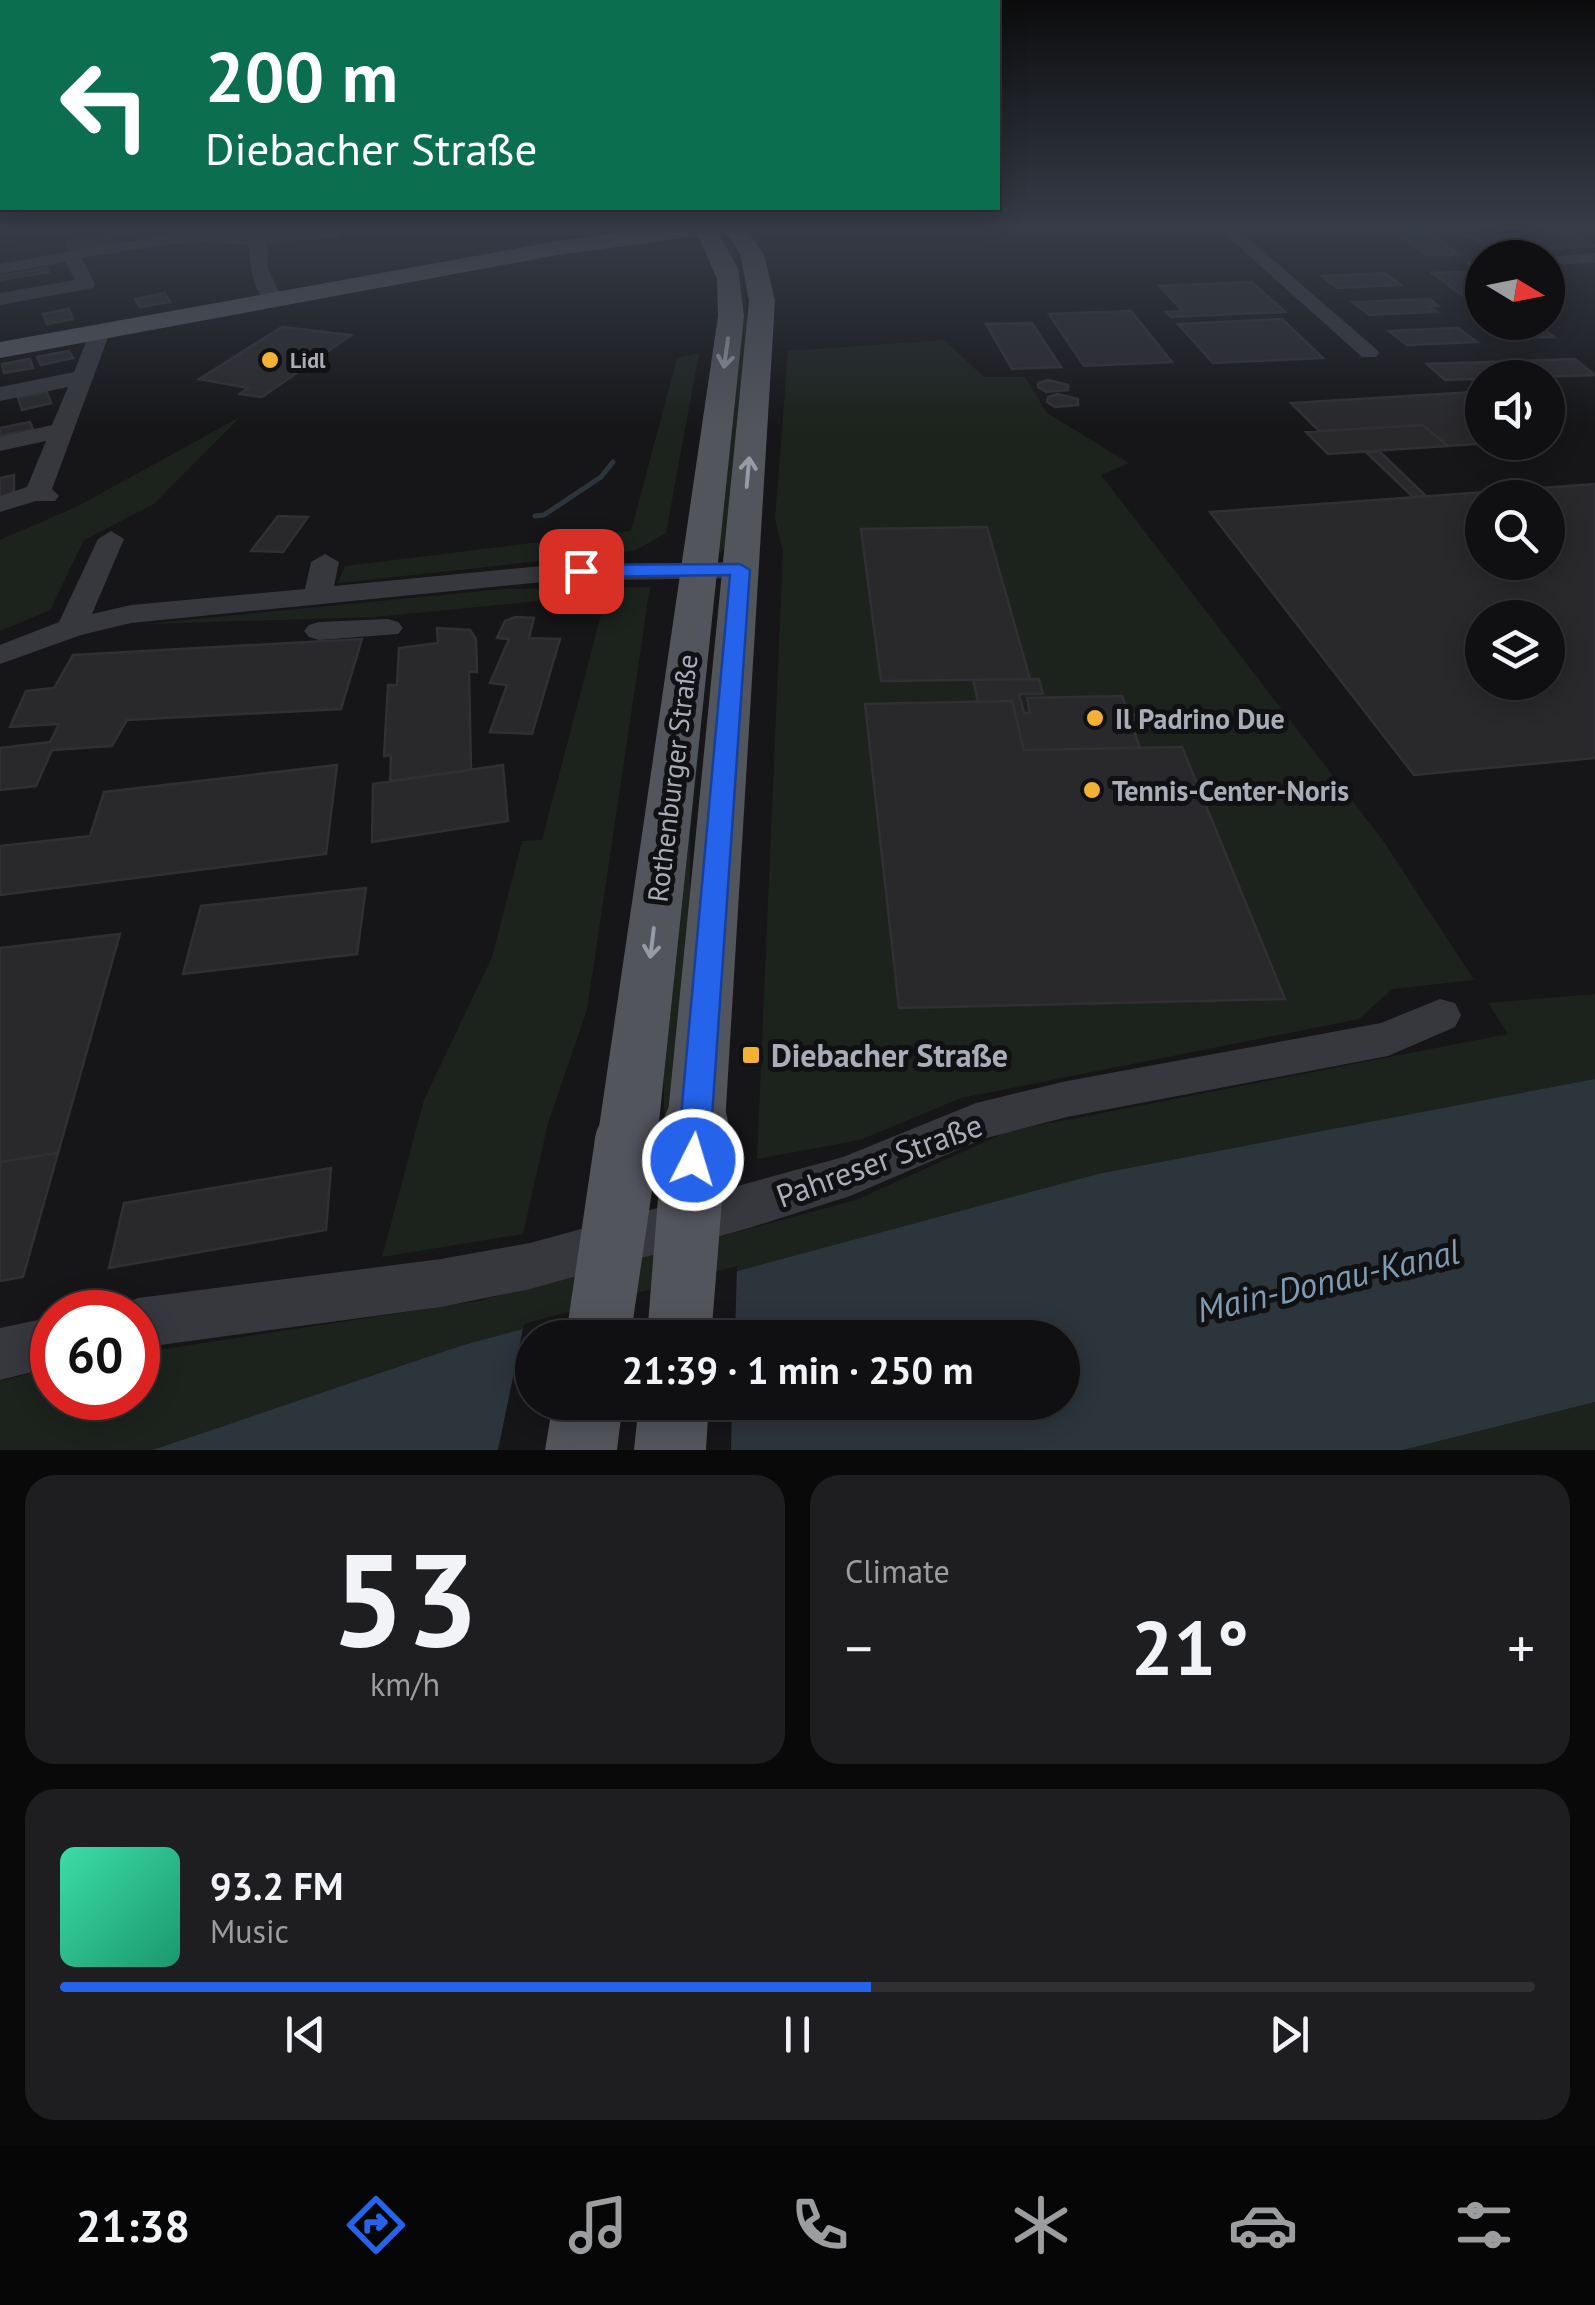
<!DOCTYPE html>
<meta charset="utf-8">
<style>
body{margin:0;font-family:"PT Sans",sans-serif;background:#1e1e20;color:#f1f3f6;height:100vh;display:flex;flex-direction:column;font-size:38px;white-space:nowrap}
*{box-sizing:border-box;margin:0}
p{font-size:32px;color:#9c9d9f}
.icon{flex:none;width:55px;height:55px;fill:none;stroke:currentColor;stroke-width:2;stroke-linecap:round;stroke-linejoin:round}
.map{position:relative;height:1450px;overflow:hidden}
.drawer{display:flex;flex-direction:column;gap:25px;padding:25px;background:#09090a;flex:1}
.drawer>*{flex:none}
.banner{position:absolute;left:0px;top:0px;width:1000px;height:210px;box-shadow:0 5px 25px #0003,0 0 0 2px #303032;background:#0b6e4f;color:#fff;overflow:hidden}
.needle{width:65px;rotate:100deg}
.fabs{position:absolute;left:1465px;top:240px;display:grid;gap:20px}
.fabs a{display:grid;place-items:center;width:100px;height:100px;border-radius:50%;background:#101012;box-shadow:0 5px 25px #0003,0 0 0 2px #303032;font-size:50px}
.speed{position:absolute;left:30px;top:1290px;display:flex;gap:20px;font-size:50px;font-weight:700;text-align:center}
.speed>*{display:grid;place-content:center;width:130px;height:130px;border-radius:50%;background:#101012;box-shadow:0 5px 25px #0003,0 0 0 2px #303032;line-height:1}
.speed .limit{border:15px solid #d22;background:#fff;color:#111}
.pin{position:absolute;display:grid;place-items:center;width:85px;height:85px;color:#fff;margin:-42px;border-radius:20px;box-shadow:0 5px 15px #0006}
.me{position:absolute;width:110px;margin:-55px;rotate:5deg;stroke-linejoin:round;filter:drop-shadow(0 0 8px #0008)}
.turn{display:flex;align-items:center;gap:35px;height:210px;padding:0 40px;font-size:45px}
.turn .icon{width:130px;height:130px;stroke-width:2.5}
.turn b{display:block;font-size:70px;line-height:85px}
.big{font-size:75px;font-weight:700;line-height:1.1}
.drawer .widget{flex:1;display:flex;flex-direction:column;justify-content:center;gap:15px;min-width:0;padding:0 35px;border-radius:30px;background:#1e1e20}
.drawer .dial{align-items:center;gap:0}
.dial b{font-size:130px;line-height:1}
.song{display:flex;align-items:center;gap:30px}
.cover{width:120px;height:120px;border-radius:15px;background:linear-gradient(135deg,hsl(160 70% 55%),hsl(160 70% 35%))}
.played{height:10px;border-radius:5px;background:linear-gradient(90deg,#2563eb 55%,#303032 55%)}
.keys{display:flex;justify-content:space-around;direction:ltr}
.heat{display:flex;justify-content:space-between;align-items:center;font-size:55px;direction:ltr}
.drawer .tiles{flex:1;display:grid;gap:25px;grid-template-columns:1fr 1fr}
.widget:last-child{grid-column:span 2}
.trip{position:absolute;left:515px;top:1320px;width:565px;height:100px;border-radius:50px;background:#101012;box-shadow:0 5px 25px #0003,0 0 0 2px #303032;font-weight:700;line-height:100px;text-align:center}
.tabs{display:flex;height:160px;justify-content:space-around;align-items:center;background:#060607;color:#9c9d9f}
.tabs .icon{width:70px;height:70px}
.tabs .selected{color:#2563eb}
.tabs b{font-size:45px;color:#f1f3f6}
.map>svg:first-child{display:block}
.green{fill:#1c231d}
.water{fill:#2c353c;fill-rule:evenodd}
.pier{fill:#161618}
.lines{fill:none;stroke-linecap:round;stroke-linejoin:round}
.stream{stroke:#2c353c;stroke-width:5}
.building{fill:#29292c;stroke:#303034;stroke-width:2.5;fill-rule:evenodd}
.minor{fill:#37383d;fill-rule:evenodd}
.major{fill:#53555c;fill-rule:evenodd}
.major-bridge{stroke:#53555c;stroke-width:64}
.oneway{stroke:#979ba6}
.route{fill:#2563eb;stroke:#184099;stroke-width:2.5}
.poi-dot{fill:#f2b134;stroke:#111113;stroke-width:4}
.labels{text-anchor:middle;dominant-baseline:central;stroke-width:10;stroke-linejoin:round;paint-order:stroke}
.far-poi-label{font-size:22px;font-weight:bold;fill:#a8adb8;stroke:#111113;text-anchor:start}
.poi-label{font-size:28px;font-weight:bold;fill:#a8adb8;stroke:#111113;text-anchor:start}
.street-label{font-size:28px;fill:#a8adb8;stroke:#111113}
.near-poi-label{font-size:32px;font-weight:bold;fill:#a8adb8;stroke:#111113;text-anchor:start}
.near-street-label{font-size:32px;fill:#a8adb8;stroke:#111113}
.near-water-label{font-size:35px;font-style:italic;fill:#7f9bb3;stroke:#111113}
</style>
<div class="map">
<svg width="1595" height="1450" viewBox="0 0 1595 1450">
<rect width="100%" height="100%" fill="#161618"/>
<path class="green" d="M0,226H121L23,239L0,235Z
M729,240C767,311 737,460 730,542L721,553H715L722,241Z
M944,340L984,377H1025L1047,413L1129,463L1101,475L1384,842L1474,980L1392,989L1359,1019L961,1098L860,1140L757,1159L783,551L775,519L788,351Z
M699,353L666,533L634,551L338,583L345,566L631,531L677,358Z
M240,417L154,504L84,540L50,610L0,631V540L78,506Z
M650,587L587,1010L548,1123L523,1234L382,1257L424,1100L492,957L522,841L542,840L603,607L548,600L375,617L145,624L503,589Z
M714,591L690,838V909L675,1129L664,1132V1020Z
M1595,994V1079L460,1346L152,1450H0V1381L52,1368V1398H138V1353L479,1301L856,1200L1009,1131L1508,1034L1488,1003Z
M1595,1402V1450H1403Z"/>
<path class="water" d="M1595,1079V1402L1403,1450H152L460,1346L1098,1174ZM532,1338H1062V1402H532Z"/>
<path class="pier" d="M737,1266L735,1337L532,1338V1402L732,1403L731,1450H498L524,1324Z"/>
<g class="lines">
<path class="stream" d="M535,516L544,515L601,477L613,462"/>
</g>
<path class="building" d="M1385,226H1418L1459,254L1426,255Z
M1523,231L1572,232L1595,246L1492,251L1469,236L1527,234Z
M109,236L113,243L70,250L67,242Z
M47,268L49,272L0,280V276Z
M1465,272L1482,284V297L1466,298L1432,273Z
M1385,273L1401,285L1337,288L1322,276Z
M1252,282L1285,312L1171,317L1166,312L1183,311L1159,286Z
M165,293L170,302L140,307L135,299Z
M1430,299L1438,306H1429L1437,312L1369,315L1353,302Z
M69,309L73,319L47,324L43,314Z
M1131,311L1172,362L1084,366L1049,314Z
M1282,319L1323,358L1213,363L1178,324Z
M1497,322H1535L1554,337L1517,338Z
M1032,323L1061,367L1012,369L986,324Z
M282,327L351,335L262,397L240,394L248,388L199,379Z
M1458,328L1477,342L1407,345L1389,331Z
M69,351L73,358L41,365L37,357Z
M30,359L33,368L4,373L2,364Z
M1575,359L1595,375L1445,380L1427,364Z
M1048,380L1068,385V390L1046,392L1038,387V383Z
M47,392L51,403L22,410L18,398Z
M1473,392L1482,399V442H1506L1448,446L1423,425L1319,431L1291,403Z
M1058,394L1078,399V405L1055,407L1047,402L1048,397Z
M30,422L33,429L0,436V428Z
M1423,425L1448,446L1328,454L1306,432Z
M1379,451L1426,496L1413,497L1366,452Z
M14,475V492L0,499V478Z
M1595,484V758L1414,775L1210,512ZM1482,498H1548V562H1482ZM1482,618H1548V682H1482Z
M278,516L308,517L283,552L251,551Z
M987,527L1030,679L881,681L861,529Z
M515,617L534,618L529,638L560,639L532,734L490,732L507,685L490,683L509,639L497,638L505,621Z
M437,628L470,630L476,639L477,672H469L471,770L390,781L391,755L384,756L388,685H397L399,648L438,643Z
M362,639L341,709L127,720L112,746L52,750L36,786L0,790V748L50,742L59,724L10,727L26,691L54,688L73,655Z
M1039,679L1043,694H1019L1024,713H1030L1027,698L1122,696L1129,715L1161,714L1167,728H1133L1140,748L1024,750L1012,701L978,702L973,680Z
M1012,701L1024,750L1182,747L1285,999L899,1008L865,704Z
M337,765L326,854L0,895V846L90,836L104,792Z
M503,765L508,821L372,842L373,784Z
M366,888L357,954L183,974L201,906Z
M120,934L58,1153L0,1162V948Z
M58,1153L23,1277L0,1281V1162Z
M331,1168L326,1230L109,1268L124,1203Z"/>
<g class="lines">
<path class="minor" d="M1216,226H1234L1376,349L1379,353L1376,357H1362Z
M334,229L340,230V238L267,242L268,269L283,300L273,306C253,298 250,265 249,245L206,242L170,244L82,258L95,284L93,288L0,305V293L75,280L65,262L0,274V264L170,234Z
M1595,253V263L1548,265V258H1541Z
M1482,257L1486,258H1482V267H1469L1466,263Z
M100,326L110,332L52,489L59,496L55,501H36L0,512V496L27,487L46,441L0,451V437L52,425L68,387L0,401V387L74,372L90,332Z
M111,531L124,539L92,614L131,605L305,589L311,562L325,554L339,562L334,586L553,565L741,562L755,570L741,578L553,581L131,623L81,635L0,664V645L59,622L98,539Z
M388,619L398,622L403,628L398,634L319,640L309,637L304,631L309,625L319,622Z
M1440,999L1455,1003L1461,1015L1455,1027L1388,1056L1067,1117L983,1139L850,1196L749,1228L530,1289L441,1307L138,1348V1312H117L120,1305L138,1298L441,1259L530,1243L843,1157L976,1103L1067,1081L1381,1023Z
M52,1317V1367L0,1380V1328Z"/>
<path class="major" d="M668,226H744L764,254L775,301L725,1124L717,1142L696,1149L675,1142L667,1124L749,301L740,254L725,231L718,233L738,268L744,316L657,1141L648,1159L627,1167L606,1159L597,1141L718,316L717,279L700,240L697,236L558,255L0,358V342L558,241Z
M553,1402H623L617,1450H545Z
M639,1402H709L706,1450H634Z"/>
<path class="major-bridge" d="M598,1338L627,1141
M679,1338L696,1124"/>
</g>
<defs><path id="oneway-shaft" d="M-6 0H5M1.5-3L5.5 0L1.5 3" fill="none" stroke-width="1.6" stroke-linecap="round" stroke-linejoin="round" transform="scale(2.5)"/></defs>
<g class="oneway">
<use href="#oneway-shaft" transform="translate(726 353) rotate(98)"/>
<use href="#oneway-shaft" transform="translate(748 472) rotate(-85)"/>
<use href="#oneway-shaft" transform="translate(652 943) rotate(97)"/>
</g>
<linearGradient id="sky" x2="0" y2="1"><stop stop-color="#0c0c0d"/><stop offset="0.53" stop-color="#363c48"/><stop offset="1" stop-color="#363c48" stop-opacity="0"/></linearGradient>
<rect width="1595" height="429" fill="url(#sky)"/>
<path class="route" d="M740,564L750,570L709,1160L705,1170L693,1174L682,1170L677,1160L730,575L581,577L572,571L581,565Z"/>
<g class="poi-dot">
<circle cx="270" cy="360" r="10"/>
<circle cx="1095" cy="718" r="10"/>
<circle cx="1092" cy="790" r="10"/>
<rect x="741" y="1045" width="20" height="20" rx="5"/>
</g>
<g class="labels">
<g class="far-poi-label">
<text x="290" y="360">Lidl</text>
</g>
<g class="poi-label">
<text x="1115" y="718">Il Padrino Due</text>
<text x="1112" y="790">Tennis-Center-Noris</text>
</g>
<g class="street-label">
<text transform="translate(672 778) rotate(-83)">Rothenburger Straße</text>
</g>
<g class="near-poi-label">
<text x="771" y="1055">Diebacher Straße</text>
</g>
<g class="near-street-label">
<text transform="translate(879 1160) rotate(-20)">Pahreser Straße</text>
</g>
<g class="near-water-label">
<text transform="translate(1328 1280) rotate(-13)">Main-Donau-Kanal</text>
</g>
</g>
</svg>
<div class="fabs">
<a><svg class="needle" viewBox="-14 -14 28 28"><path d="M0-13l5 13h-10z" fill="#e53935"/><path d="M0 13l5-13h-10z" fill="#9c9d9f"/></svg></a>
<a><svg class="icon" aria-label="sound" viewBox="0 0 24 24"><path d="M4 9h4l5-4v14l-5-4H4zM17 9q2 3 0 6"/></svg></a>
<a><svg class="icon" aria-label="search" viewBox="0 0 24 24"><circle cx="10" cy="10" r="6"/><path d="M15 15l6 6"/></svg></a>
<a><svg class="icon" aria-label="layers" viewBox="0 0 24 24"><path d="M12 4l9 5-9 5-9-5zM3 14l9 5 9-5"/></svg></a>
</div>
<div class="speed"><div class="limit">60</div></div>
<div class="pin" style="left:581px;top:571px;background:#d93025"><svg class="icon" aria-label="arrive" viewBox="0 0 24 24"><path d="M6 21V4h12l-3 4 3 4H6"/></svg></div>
<svg class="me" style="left:693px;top:1160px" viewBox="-20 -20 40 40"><circle r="17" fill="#2563eb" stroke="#fff" stroke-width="3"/><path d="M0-11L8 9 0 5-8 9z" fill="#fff"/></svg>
<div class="trip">21:39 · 1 min · 250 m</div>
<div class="banner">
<div class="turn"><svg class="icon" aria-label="left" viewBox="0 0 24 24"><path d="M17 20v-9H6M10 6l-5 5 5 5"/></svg><div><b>200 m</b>Diebacher Straße</div></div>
</div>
</div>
<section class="drawer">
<div class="tiles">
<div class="widget dial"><b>53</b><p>km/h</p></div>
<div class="widget"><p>Climate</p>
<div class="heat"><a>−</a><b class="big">21°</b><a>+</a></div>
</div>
<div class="widget">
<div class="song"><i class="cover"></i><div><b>93.2 FM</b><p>Music</p></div></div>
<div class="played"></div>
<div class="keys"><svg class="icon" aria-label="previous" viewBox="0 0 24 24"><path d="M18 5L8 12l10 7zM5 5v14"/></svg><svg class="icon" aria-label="pause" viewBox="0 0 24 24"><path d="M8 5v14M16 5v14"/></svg><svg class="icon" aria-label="next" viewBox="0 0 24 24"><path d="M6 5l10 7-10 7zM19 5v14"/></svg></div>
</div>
</div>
</section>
<nav class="tabs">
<b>21:38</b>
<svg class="icon selected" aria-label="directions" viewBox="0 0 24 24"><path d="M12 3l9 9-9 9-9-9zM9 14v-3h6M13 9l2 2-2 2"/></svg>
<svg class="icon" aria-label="music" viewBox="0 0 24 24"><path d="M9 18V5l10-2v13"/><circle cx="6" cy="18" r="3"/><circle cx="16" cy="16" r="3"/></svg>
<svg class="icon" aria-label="phone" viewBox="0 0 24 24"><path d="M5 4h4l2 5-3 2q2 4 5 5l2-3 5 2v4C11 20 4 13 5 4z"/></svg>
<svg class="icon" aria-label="climate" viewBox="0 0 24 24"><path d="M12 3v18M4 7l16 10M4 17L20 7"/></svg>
<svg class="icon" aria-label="car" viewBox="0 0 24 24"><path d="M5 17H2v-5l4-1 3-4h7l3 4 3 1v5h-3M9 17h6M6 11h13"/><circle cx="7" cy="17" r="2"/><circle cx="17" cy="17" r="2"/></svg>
<svg class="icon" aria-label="filters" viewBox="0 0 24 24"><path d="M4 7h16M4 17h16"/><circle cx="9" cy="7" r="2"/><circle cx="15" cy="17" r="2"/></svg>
</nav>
